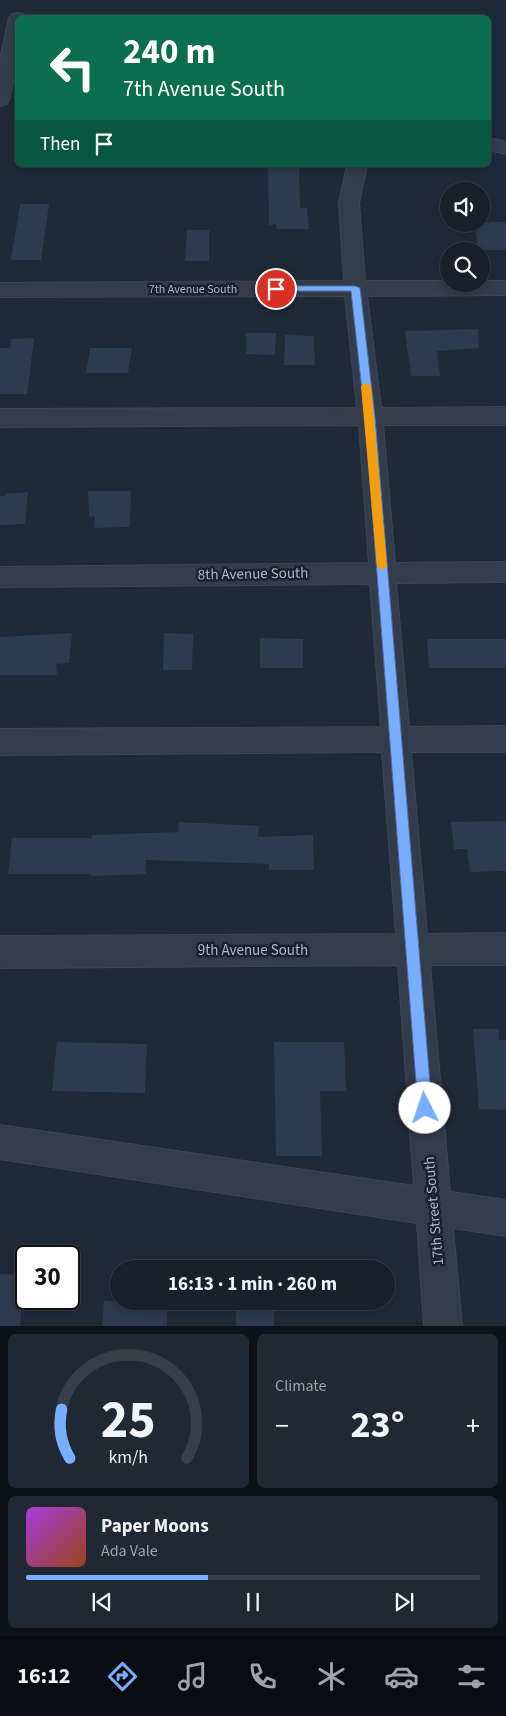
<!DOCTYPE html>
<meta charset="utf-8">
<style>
body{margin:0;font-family:"Source Sans 3",sans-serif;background:#202833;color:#f1f3f6;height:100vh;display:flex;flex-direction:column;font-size:19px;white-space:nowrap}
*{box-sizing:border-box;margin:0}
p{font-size:16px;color:#9ea3a9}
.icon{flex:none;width:28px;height:28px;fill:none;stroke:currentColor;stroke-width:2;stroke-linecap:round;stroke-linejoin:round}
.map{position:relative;height:1326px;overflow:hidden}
.panel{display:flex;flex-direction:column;gap:8px;padding:8px;background:#0d1218;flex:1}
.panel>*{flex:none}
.banner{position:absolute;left:15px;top:15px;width:476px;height:152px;border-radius:8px;box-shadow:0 2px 8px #0003,0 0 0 1px #363e47;background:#0b6e4f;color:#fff;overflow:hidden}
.buttons{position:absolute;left:440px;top:182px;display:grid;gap:10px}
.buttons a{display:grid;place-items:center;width:50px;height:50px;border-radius:50%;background:#17202b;box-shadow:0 2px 8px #0003,0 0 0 1px #363e47;font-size:25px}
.speed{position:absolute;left:15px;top:1245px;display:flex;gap:10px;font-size:25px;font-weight:700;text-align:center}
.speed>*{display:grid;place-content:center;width:65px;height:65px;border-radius:50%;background:#17202b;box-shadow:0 2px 8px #0003,0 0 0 1px #363e47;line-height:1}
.speed .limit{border:2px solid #111;border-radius:8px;background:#fff;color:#111}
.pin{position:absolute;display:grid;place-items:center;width:42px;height:42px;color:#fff;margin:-21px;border:2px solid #fff;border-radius:50%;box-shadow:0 1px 5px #0007}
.me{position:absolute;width:55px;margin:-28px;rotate:356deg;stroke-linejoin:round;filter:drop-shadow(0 0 4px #0008)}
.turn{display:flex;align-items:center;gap:18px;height:105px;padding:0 25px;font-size:22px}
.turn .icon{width:65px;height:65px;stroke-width:2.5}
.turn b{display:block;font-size:35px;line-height:42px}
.then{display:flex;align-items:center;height:48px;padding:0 25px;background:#0003;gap:10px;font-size:19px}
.big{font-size:38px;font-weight:700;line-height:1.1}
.panel .card{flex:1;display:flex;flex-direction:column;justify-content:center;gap:8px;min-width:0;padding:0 18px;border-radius:8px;background:#202833}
.panel .dial{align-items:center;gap:0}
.dial svg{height:130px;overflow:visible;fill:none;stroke:#363e47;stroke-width:7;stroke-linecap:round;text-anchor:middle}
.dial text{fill:#f1f3f6;stroke:none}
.song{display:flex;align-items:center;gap:15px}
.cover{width:60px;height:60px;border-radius:8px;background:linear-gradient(135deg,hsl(280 70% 55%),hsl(20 70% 35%))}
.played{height:5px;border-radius:2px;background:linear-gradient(90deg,#79adff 40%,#363e47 40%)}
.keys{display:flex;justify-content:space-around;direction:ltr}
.heat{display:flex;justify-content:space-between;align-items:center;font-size:28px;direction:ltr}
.panel .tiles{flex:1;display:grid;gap:8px;grid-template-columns:1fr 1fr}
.card:last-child{grid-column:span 2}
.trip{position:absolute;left:110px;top:1260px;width:285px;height:50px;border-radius:25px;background:#17202b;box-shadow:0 2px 8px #0003,0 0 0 1px #363e47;font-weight:700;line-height:50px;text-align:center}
.dock{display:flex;height:80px;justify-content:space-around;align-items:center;background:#090d11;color:#9ea3a9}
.dock .icon{width:35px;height:35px}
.dock .active{color:#79adff}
.dock b{font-size:22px;color:#f1f3f6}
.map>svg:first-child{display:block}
.building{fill:#2d3b4e}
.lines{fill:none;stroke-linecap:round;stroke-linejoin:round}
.minor-casing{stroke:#3c4553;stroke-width:2}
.minor{fill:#323c4a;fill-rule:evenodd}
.route{fill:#79adff;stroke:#4f70a6}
.slow{fill:#f59e0b}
.labels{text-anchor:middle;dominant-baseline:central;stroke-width:5;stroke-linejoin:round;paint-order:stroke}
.far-street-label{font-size:12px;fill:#acb7c7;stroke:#18212e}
.street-label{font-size:15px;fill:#acb7c7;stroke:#18212e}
</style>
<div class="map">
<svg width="506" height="1326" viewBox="0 0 506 1326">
<rect width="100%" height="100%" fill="#1f2a39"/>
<path class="building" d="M268,165H299L300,208H307L309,229H277L276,224L269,225Z
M20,204H49L41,260H11Z
M481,222H506V250H478L475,224H481Z
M187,230H209V261H185Z
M478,329L479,348L437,351L440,376H411L405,331Z
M246,333H276L275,355L246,354Z
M285,335L314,336L315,365H284Z
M34,338L27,394H0V348H10L11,339Z
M90,348H132L128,373H86Z
M88,491H131L130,527L94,528L95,516L89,517Z
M28,492L25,524L0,525V496H5L6,494Z
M72,633L69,663L56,664L57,675H0V637Z
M164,633L193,634L192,670H163Z
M260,638L303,639V668H260Z
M427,639H506V668H429Z
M506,821V871L470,872L467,849H454L451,822Z
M179,822L259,826L258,837L313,835L314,870H269V864L146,860V874L91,876V874H8L12,838H92V835L178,832Z
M473,1029H498L499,1040H506V1110L479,1109Z
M57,1042L147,1044L145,1093L52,1091Z
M274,1042H344L346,1091H320L322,1156H276Z
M0,1274L25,1275L20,1326H0Z
M104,1301H168L167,1326H102Z
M236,1304H274V1326H236Z"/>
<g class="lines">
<g class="minor-casing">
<path id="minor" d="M18,13L24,14L26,18H18V62L9,100L7,104L0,106V59L9,18L12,14Z
M489,138L506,142V154L489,150Z
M347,165H367L359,203L365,281H449V284H481V281H506V295L367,296L381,408L506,407V425H383L395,563L506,562V582L396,583L409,727L506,726V752H411L427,934L506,933V965H430L450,1192L506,1200V1236L453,1228L462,1326H424L417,1223L0,1159V1125L414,1186L398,965L0,968V936L396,934L382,752L0,755V729L381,727L370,584L0,587V567L369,563L359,425L0,427V409L357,408L345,296L0,297V283L344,281L339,203Z"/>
</g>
<use href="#minor" class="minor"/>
</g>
<path class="route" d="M276,286H355L360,288L375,417L432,1108L430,1113L425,1115L420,1113L418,1108L365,417L351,291H273L272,289Z"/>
<path class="slow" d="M366,383L371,386L387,566L382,570L377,566L361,386Z"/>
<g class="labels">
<g class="far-street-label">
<text x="193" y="289">7th Avenue South</text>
</g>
<g class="street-label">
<text transform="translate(253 574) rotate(-1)">8th Avenue South</text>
<text x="253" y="950">9th Avenue South</text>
<text transform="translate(434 1211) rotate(-95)">17th Street South</text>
</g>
</g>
</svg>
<div class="buttons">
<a><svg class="icon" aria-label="sound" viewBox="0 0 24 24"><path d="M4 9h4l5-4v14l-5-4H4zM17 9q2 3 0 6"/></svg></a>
<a><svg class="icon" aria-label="search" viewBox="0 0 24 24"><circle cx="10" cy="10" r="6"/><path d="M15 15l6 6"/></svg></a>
</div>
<div class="speed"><div class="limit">30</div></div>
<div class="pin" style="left:276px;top:289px;background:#d93025"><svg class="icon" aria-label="arrive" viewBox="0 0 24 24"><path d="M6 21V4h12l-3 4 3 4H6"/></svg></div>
<svg class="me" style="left:425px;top:1108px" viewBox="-20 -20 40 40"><circle r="19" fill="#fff"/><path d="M0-13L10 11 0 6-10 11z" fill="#79adff"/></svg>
<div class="trip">16:13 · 1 min · 260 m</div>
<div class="banner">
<div class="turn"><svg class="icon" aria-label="left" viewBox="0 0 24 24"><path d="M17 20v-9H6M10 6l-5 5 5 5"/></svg><div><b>240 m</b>7th Avenue South</div></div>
<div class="then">Then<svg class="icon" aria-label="arrive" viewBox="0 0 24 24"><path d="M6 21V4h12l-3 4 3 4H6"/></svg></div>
</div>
</div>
<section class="panel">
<div class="tiles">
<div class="card dial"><svg viewBox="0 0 100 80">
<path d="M14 69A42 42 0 1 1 86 69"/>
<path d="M14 69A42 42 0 0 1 9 39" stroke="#79adff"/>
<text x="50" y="56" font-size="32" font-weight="700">25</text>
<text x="50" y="72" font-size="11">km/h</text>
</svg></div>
<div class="card"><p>Climate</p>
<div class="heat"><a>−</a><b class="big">23°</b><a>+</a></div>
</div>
<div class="card">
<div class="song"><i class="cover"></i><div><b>Paper Moons</b><p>Ada Vale</p></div></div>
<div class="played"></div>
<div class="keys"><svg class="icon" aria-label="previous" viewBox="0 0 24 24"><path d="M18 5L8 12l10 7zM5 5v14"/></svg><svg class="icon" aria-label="pause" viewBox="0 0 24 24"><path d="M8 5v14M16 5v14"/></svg><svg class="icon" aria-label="next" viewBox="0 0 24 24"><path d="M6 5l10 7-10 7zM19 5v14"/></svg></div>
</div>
</div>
</section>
<nav class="dock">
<b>16:12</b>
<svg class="icon active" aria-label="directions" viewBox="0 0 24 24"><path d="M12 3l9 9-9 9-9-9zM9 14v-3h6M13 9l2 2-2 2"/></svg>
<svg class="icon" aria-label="music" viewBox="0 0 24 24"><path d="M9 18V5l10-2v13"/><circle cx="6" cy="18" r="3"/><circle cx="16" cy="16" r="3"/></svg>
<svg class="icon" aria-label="phone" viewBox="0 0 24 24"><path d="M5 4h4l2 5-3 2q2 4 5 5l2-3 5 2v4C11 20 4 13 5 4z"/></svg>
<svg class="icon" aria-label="climate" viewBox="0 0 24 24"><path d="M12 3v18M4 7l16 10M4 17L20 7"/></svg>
<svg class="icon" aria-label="car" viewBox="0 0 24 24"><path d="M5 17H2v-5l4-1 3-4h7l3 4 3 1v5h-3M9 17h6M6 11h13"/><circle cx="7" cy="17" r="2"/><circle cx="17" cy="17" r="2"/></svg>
<svg class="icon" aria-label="filters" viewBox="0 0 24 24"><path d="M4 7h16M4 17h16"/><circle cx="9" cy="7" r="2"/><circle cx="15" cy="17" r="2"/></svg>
</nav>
